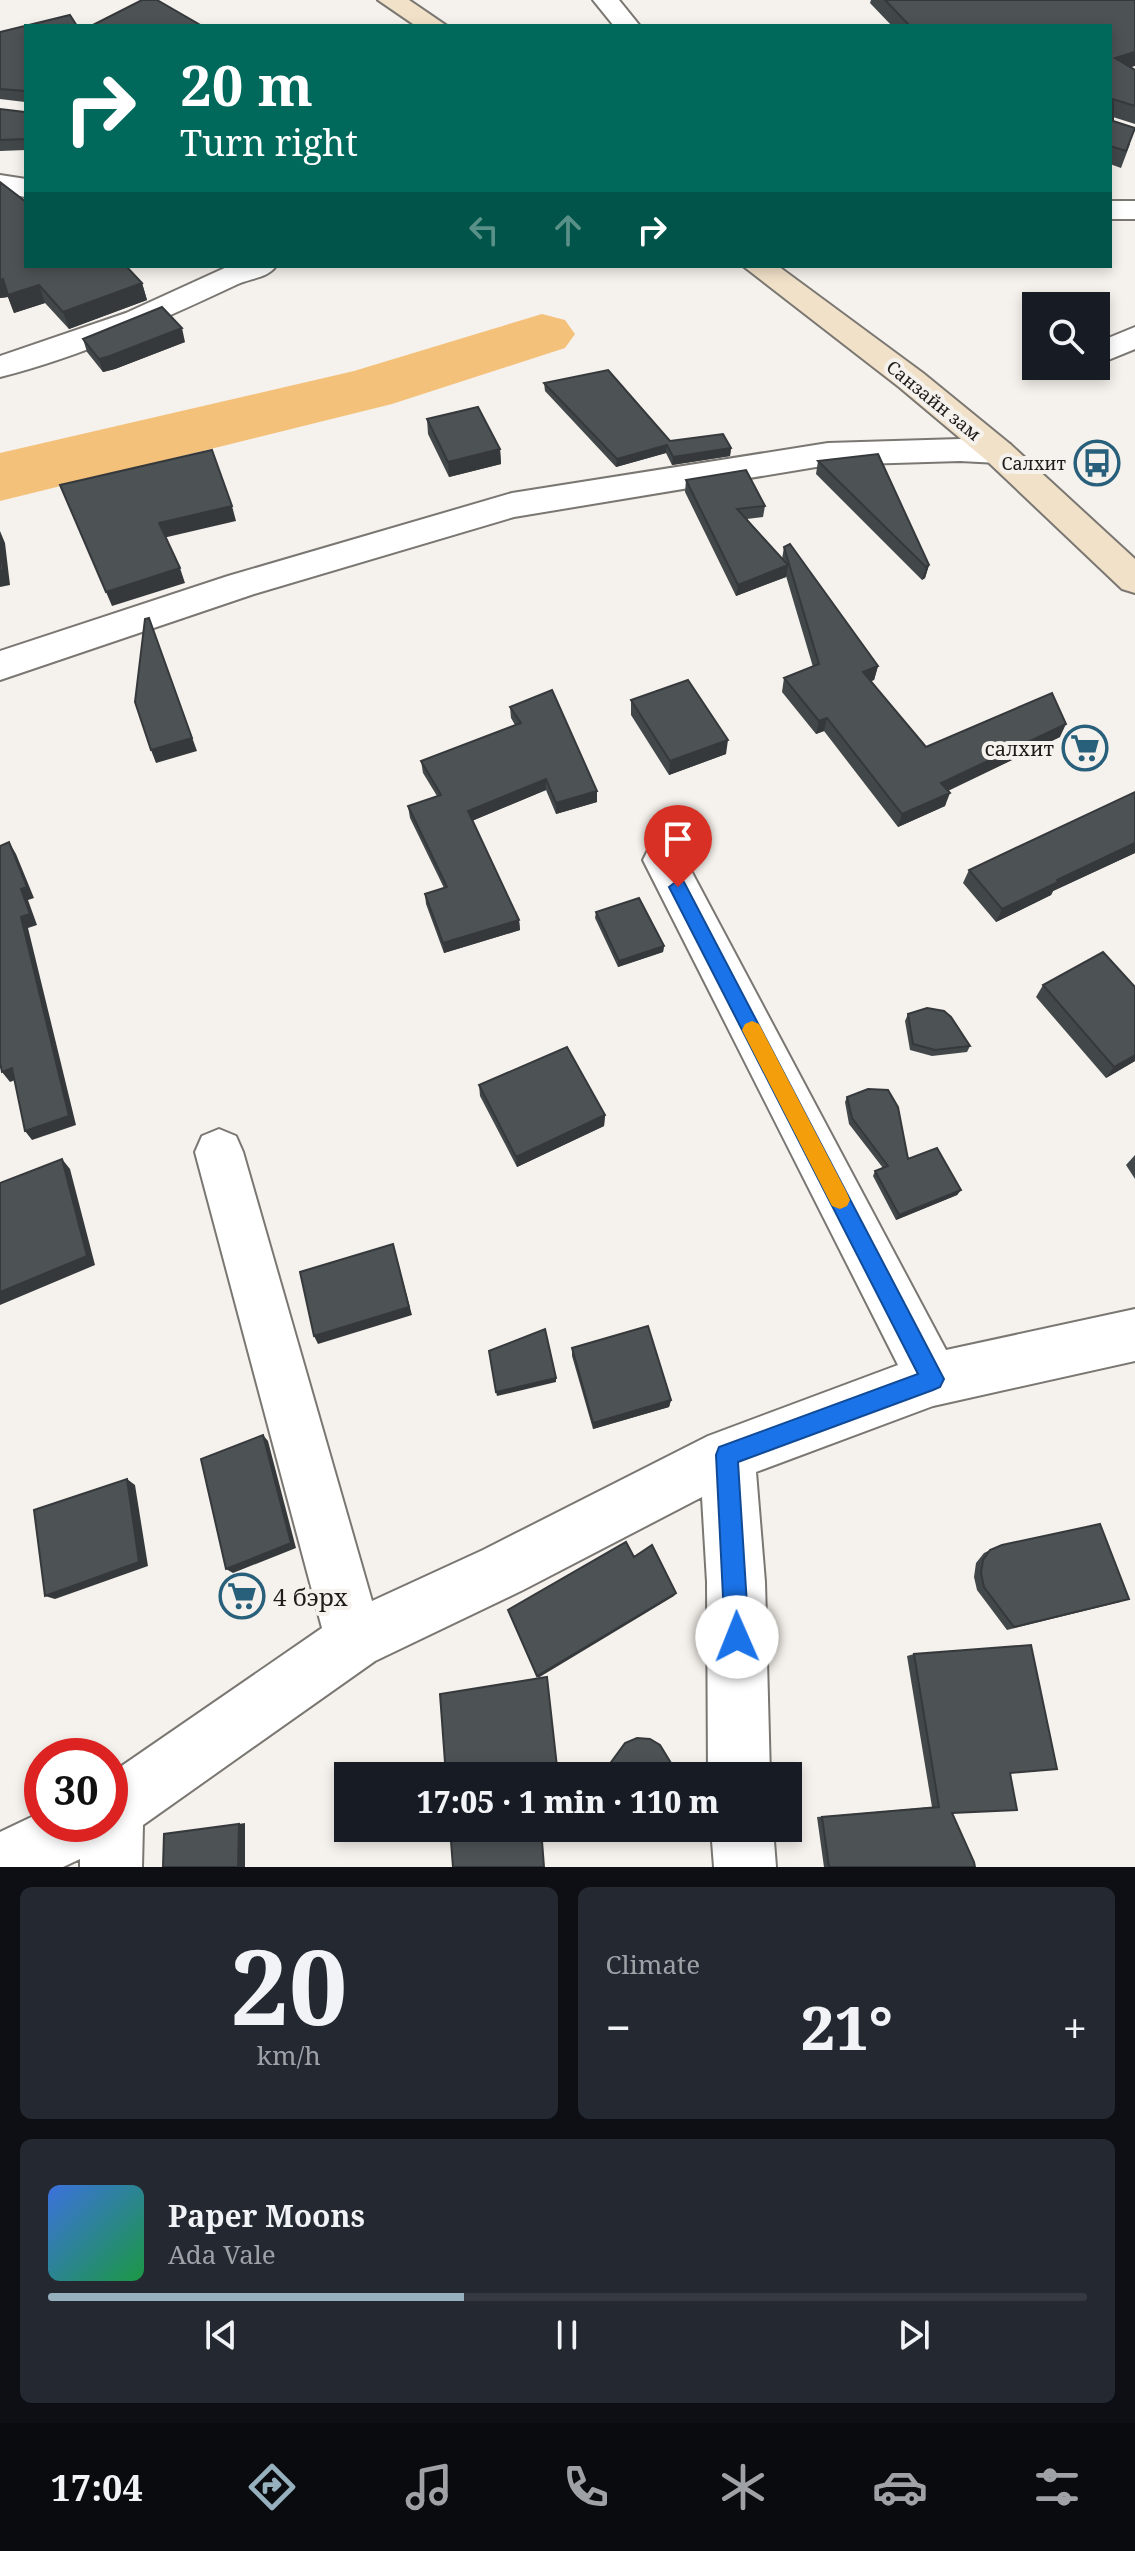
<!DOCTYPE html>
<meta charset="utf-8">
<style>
body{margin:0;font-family:"Noto Serif",serif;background:#242831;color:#f1f3f6;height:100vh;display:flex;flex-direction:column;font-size:30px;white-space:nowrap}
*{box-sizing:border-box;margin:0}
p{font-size:26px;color:#9ea1a6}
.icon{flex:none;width:44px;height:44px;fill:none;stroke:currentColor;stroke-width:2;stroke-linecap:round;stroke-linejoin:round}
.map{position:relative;height:1867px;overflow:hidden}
.drawer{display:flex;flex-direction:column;gap:20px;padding:20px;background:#0d0f14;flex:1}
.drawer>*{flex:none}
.hud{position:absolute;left:24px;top:24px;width:1088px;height:244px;border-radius:0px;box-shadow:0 4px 12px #0003;background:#00695c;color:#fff;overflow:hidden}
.fabs{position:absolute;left:1022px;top:292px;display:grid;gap:16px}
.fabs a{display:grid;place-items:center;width:88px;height:88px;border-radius:0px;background:#171b24;box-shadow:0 4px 12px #0003;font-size:40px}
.speed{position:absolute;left:24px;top:1738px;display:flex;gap:16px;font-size:40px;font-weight:700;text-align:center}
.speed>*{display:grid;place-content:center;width:104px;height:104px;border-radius:50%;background:#171b24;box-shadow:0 4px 12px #0003;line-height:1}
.speed .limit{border:12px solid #d22;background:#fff;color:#111}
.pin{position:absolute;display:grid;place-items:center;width:68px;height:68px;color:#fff;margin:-82px -34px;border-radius:50% 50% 50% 0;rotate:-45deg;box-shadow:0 0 8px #0007}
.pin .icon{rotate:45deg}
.me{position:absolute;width:88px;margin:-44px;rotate:359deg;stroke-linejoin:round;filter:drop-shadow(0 0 6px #0008)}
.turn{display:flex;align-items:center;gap:28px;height:168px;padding:0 24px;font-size:36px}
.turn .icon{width:104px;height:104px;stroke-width:2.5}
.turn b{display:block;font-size:56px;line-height:68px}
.lanes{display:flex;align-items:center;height:76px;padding:0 24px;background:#0003;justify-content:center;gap:40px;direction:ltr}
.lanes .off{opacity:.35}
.big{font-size:60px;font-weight:800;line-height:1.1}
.drawer .widget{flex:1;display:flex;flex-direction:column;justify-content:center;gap:12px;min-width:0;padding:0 28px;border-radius:12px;background:#242831}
.drawer .dial{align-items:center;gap:0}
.dial b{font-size:104px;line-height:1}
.song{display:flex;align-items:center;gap:24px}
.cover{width:96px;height:96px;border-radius:12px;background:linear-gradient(135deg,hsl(220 70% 55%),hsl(140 70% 35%))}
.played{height:8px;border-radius:4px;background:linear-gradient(90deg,#97b0be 40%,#363941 40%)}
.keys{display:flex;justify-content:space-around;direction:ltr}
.heat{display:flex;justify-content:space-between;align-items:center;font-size:44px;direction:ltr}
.drawer .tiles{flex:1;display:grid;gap:20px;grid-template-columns:1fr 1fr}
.widget:last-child{grid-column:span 2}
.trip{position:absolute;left:334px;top:1762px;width:468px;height:80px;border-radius:0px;background:#171b24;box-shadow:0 4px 12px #0003;font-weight:800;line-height:80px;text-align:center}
.tab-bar{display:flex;height:128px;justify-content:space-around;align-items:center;background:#090b0e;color:#9ea1a6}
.tab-bar .icon{width:56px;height:56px}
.tab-bar .current{color:#97b0be}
.tab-bar b{font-size:36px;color:#f1f3f6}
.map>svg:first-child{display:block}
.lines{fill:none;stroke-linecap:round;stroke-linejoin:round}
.river{fill:#f4c17b;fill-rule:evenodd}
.street-casing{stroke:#7a7772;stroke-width:4}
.secondary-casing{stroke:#7a7772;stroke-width:4}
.street{fill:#fff;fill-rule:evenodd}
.secondary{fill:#f1e1c8;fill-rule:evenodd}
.wall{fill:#424749}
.shaded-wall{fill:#36393c}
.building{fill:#4d5255;stroke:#36393c;stroke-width:2}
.route{fill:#1a73e8;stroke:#114b97;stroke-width:2}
.slow{fill:#f59e0b}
.labels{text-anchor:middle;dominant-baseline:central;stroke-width:8;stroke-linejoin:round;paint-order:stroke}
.far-street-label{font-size:18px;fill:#1d1c1a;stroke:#f5f1ec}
.far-poi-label{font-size:18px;fill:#1d1c1a;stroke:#f5f1ec;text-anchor:end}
.poi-label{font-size:20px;fill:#1d1c1a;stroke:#f5f1ec;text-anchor:end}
.near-poi-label{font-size:24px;fill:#1d1c1a;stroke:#f5f1ec;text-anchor:start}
</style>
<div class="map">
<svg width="1135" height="1867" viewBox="0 0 1135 1867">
<rect width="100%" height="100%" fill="#f5f1ec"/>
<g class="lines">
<path class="river" d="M542,314L565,320L575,334L565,348L392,404L0,501V453L354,371Z"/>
<g class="street-casing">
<path id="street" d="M593,0H619L640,26H614Z
M0,175L26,179V197L0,193Z
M1110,201H1135V219H1110Z
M229,266H276C268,278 251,278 238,284C161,320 83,356 0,377V356L126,313Z
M1135,327V349L1096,365V343Z
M960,439L1010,444L1015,452L1010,460L998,463L960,461L828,465L514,517L254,594L0,680V651L228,576L512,493L828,443Z
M664,843L679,848L946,1350L1135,1309V1361L933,1406L756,1472L765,1582L770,1776H708L707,1582L702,1497L523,1590L375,1661L143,1825L142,1867H80V1859L63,1867H0V1832L42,1812V1824H110V1774L322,1628L195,1152L202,1136L219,1129L236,1136L243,1152L372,1601L483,1550L708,1436L898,1365L643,860L649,848Z
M711,1828H773L776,1867H714Z"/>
</g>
<g class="secondary-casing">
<path id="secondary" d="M378,0H409L447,26H416Z
M743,266H778L923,373L1010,444L1135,559V593L1122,589L986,460L899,387Z"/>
</g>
<use href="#street" class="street"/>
<use href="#secondary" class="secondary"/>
</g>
<path class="wall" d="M871,0H1135L1131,67L1135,70V124L1113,117V121L1130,144L1121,168L1110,164V26H892L870,3Z
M26,26V150L0,151V109L25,112V102L0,99V32Z
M0,182L26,266L142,283L147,300L69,329L45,303L14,313L8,297L0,298Z
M83,339L185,342L115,369L103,372L87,352Z
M544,383L670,441L731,448L730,456L672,465L666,453L616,467L545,391Z
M427,419L500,449L501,464L449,477L428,434Z
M818,461L929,565L925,578L922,580L816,474Z
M686,480L765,506L763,517L747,519L782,559L784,547L878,666L874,680L870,681L926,747L1060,737L948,791L945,806L898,827L824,731L816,734L782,692L784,678L813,667L786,576V577L736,596L685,492Z
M631,700L726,754L669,775L631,715Z
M510,707L597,802L556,814L546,790L472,821L519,920L520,930L444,953L426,904L425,894L444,888L410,818L408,806L437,796L423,773L421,761L515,725L511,718Z
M1135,792V853L1053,891L1051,895L996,922L963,883L969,870Z
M596,912L664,946L663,952L618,967L595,918Z
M1043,985L1135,1061L1106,1078L1036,997Z
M908,1014L970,1046L967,1052L932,1056L910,1050L905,1021Z
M479,1085L605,1115L604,1126L517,1167L480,1096Z
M847,1097L908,1159L961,1190L957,1195L896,1220L873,1176L875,1171L883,1168L849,1124L845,1102Z
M1135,1155V1179L1126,1165Z
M572,1348L671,1400L669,1407L593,1429L572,1356Z
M990,1550L1120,1602L1007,1630L977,1590L974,1577L976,1563L984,1553Z
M914,1654L1010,1773L952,1813L975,1867H824L817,1817L932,1807L907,1656Z"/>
<path class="shaded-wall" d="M1135,52V66L1110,74L1115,58Z
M3,279L39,285L45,303L14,313L8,297L0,298V280Z
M142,283L147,300L69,329L63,312Z
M182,328L185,342L115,369L103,372L99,359Z
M667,445L666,453L616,467L617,459Z
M731,448L730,456L672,465L673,457Z
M500,449L501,464L449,477L448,462Z
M232,506L236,521L163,538L159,523Z
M0,531L5,543L10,585L0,587Z
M788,565L786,577L736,596L738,585Z
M929,565L925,578L922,580L926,567Z
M180,568L185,583L112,606L106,592Z
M149,618L197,751L156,763L151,750Z
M878,666L874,680L859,686L863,672Z
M827,718L824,731L816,734L819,721Z
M1066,724L1060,737L936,796L941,783Z
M728,740L726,754L669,775L670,761Z
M546,779V790L469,822L468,811Z
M597,791V802L556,814V803Z
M950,793L945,806L898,827L902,814Z
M9,842L16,854L34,898L28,900L37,925L28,928L76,1125L32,1140L25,1131L21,889Z
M1135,843V853L1053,891L1051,895L996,922L1002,909L1057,880Z
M519,920L520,930L444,953L443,943Z
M664,946L663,952L618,967L619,961Z
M1135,1055V1061L1106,1078L1114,1067Z
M12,1068L20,1078L10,1082L2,1072Z
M605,1115L604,1126L517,1167L516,1157Z
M62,1159L70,1169L95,1265L0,1305V1292Z
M961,1190L957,1195L896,1220L899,1215Z
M393,1244L412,1315L318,1344L314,1336Z
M556,1378V1382L497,1396L496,1392Z
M671,1400L669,1407L593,1429V1423Z
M263,1435L268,1441L296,1548L233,1573L226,1569Z
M127,1479L135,1485L148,1566L55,1599L45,1596Z
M676,1593L674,1596L538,1678L537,1676Z
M245,1823V1867H238L239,1824Z"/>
<path class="building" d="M142,0H157L202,26H91Z
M885,0H1135V52L1115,58L1135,70V106L1113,99V121L1135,128L1126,151L1110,146V26H910Z
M70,15L77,26H26V139L0,140V109L25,112V91L0,89V32Z
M0,182L26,202V266H126L142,283L63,312L39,285L8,295L3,279L0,280Z
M162,307L182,328L110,356L99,359L83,339Z
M608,370L670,441L723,434L731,448L673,457L667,445L617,459L544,383Z
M478,407L500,449L448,462L427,419Z
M212,450L232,506L159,523L180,568L106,592L60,485Z
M878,454L929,565L926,567L818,461Z
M746,470L765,506L737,509L788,565L738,585L686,480Z
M0,542L3,570L0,571Z
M790,544L878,666L863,672L926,747L1052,693L1066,724L941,783L950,793L902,814L827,718L819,721L784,678L819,664L784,547Z
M149,618L192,738L151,750L135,702L145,619Z
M688,680L728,740L670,761L631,700Z
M552,690L597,791L556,803L546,779L468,811L519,920L443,943L425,894L447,887L408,806L441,795L421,761L521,723L510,707Z
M1135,792V843L1057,880L1058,882L1002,909L969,870Z
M9,842L27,887L21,889L30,914L21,917L69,1116L25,1131L12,1068L2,1072L0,1063V846Z
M639,898L664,946L619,961L596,912Z
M1103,952L1135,987V1055L1114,1067L1043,985Z
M927,1008L944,1011L951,1017L970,1046L935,1050L913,1044L908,1014Z
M567,1047L605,1115L516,1157L479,1085Z
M868,1089L888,1090L898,1107L908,1159L937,1148L961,1190L899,1215L875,1171L888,1166L852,1118L847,1097Z
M62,1159L87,1256L0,1292V1183Z
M393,1244L409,1307L314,1336L300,1272Z
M648,1326L671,1400L593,1423L572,1348Z
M545,1329L556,1378L496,1392L489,1351Z
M263,1435L291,1543L226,1569L201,1459Z
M127,1479L139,1562L45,1596L34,1510Z
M1100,1524L1129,1599L1014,1627L984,1587L981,1573L983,1560L990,1550L1002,1545Z
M626,1542L634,1557L652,1545L676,1593L537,1676L508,1610Z
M1031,1645L1057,1769L1010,1773L1017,1810L952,1813L974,1862L975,1867H829L822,1817L939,1807L914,1654Z
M547,1677L558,1776H446L440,1694Z
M637,1738L650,1739L660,1745L674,1768L673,1776H601L625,1743Z
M239,1824L238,1867H163L164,1834Z
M450,1828H541L544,1867H453Z"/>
<path class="route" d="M678,880L684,882L944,1379L940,1387L933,1390L738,1462L749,1637L745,1646L737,1649L728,1646L725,1637L716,1455L719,1447L918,1374L669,887Z"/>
<path class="slow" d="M752,1021L759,1024L847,1193L850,1200L847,1206L840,1209L832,1206L742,1030L745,1024Z"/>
<defs>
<g id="bus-ring" transform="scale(2.3)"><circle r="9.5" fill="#f5f1ec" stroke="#285f7a" stroke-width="1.5"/><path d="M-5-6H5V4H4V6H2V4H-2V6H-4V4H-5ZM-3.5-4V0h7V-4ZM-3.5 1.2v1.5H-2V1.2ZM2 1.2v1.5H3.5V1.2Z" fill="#285f7a"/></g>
<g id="supermarket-ring" transform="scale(2.3)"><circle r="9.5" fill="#f5f1ec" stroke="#285f7a" stroke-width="1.5"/><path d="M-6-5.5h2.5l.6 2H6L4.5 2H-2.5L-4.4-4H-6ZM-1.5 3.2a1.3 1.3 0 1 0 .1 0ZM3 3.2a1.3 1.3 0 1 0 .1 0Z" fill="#285f7a"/></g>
</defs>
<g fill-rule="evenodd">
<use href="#bus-ring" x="1097" y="463"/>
<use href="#supermarket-ring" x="1085" y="748"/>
<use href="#supermarket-ring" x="242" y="1596"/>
</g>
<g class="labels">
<g class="far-street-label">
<text transform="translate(934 400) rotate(39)">Санзайн зам</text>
</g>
<g class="far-poi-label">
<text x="1066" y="463">Салхит</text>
</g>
<g class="poi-label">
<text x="1054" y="748">салхит</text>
</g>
<g class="near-poi-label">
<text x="273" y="1596">4 бэрх</text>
</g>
</g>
</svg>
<div class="fabs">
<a><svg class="icon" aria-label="search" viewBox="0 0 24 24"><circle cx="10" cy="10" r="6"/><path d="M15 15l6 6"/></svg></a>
</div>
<div class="speed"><div class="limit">30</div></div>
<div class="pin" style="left:678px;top:887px;background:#d93025"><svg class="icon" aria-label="arrive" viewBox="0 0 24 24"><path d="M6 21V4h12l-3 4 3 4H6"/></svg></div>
<svg class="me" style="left:737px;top:1637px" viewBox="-20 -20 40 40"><circle r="19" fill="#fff"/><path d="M0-13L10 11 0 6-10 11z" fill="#1a73e8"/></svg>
<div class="trip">17:05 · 1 min · 110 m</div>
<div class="hud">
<div class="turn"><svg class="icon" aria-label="right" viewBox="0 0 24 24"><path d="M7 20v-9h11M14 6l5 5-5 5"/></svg><div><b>20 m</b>Turn right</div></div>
<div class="lanes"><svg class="icon off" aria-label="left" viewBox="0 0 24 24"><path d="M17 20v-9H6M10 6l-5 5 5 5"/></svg><svg class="icon off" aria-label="ahead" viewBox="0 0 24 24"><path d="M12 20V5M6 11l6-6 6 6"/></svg><svg class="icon" aria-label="right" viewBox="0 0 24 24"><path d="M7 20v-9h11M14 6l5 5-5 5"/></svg></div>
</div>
</div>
<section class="drawer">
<div class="tiles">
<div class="widget dial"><b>20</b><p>km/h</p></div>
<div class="widget"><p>Climate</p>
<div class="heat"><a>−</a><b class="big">21°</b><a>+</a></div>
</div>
<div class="widget">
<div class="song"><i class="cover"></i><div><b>Paper Moons</b><p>Ada Vale</p></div></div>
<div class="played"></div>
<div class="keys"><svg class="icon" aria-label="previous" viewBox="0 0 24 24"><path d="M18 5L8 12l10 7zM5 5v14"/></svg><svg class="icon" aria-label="pause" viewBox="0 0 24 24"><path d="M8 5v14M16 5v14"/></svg><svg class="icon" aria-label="next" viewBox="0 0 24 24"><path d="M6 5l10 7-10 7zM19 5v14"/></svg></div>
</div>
</div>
</section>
<nav class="tab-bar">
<b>17:04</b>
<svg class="icon current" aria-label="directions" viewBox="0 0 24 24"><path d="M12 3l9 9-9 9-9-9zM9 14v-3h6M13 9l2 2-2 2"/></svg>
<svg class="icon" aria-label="music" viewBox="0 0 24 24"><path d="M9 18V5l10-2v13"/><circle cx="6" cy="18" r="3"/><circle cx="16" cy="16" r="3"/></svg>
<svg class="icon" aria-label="phone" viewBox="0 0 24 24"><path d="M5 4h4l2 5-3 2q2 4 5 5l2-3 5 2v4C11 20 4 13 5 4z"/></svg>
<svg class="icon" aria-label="climate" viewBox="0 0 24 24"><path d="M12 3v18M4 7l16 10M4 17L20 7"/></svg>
<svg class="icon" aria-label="car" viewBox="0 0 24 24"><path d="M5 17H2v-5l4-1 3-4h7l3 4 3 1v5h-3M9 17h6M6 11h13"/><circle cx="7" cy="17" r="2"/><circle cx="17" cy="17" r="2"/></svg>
<svg class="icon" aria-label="filters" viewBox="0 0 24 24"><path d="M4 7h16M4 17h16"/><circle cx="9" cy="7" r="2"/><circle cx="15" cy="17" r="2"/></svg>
</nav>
